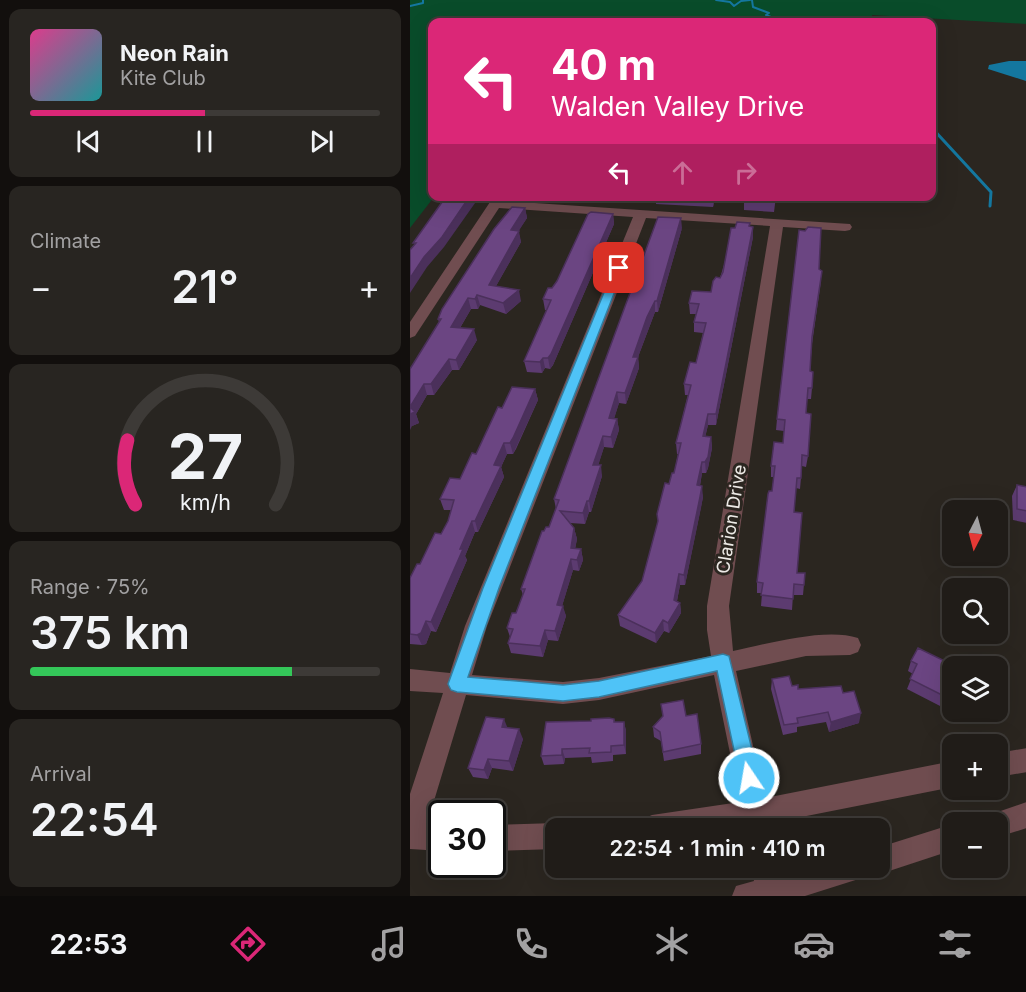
<!DOCTYPE html>
<meta charset="utf-8">
<style>
body{margin:0;font-family:Inter,sans-serif;background:#282521;color:#f1f3f6;height:100vh;display:flex;flex-direction:column;font-size:22px;white-space:nowrap}
*{box-sizing:border-box;margin:0}
p{font-size:20px;color:#a2a1a2}
.icon{flex:none;width:33px;height:33px;fill:none;stroke:currentColor;stroke-width:2;stroke-linecap:round;stroke-linejoin:round}
.map{position:relative;flex:1;overflow:hidden}
.details{display:flex;flex-direction:column;gap:9px;padding:9px;background:#120f0d;width:410px}
.details>*{flex:none}
.banner{position:absolute;left:18px;top:18px;width:508px;height:183px;border-radius:12px;box-shadow:0 6px 24px #0002,0 0 0 2px #3d3a37;background:#db2777;color:#fff;overflow:hidden}
.needle{width:39px;rotate:186deg}
.tools{position:absolute;left:532px;top:500px;display:grid;gap:12px}
.tools a{display:grid;place-items:center;width:66px;height:66px;border-radius:12px;background:#201c18;box-shadow:0 6px 24px #0002,0 0 0 2px #3d3a37;font-size:30px}
.speed{position:absolute;left:18px;top:800px;display:flex;gap:12px;font-size:30px;font-weight:700;text-align:center}
.speed>*{display:grid;place-content:center;width:78px;height:78px;border-radius:50%;background:#201c18;box-shadow:0 6px 24px #0002,0 0 0 2px #3d3a37;line-height:1}
.speed .limit{border:3px solid #111;border-radius:9px;background:#fff;color:#111}
.pin{position:absolute;display:grid;place-items:center;width:51px;height:51px;color:#fff;margin:-26px;border-radius:12px;box-shadow:0 3px 9px #0006}
.me{position:absolute;width:66px;margin:-33px;rotate:348deg;stroke-linejoin:round;filter:drop-shadow(0 0 4px #0008)}
.turn{display:flex;align-items:center;gap:21px;height:126px;padding:0 24px;font-size:27px}
.turn .icon{width:78px;height:78px;stroke-width:2.5}
.turn b{display:block;font-size:42px;line-height:51px}
.lanes{display:flex;align-items:center;height:57px;padding:0 24px;background:#0003;justify-content:center;gap:30px;direction:ltr}
.lanes .off{opacity:.35}
.big{font-size:45px;font-weight:600;line-height:1.1}
.details .card{flex:1;display:flex;flex-direction:column;justify-content:center;gap:9px;min-width:0;padding:0 21px;border-radius:12px;background:#282521}
.details .dial{align-items:center;gap:0}
.dial svg{height:156px;overflow:visible;fill:none;stroke:#3d3a37;stroke-width:7;stroke-linecap:round;text-anchor:middle}
.dial text{fill:#f1f3f6;stroke:none}
.song{display:flex;align-items:center;gap:18px}
.cover{width:72px;height:72px;border-radius:9px;background:linear-gradient(135deg,hsl(330 70% 55%),hsl(180 70% 35%))}
.played{height:6px;border-radius:3px;background:linear-gradient(90deg,#db2777 50%,#3d3a37 50%)}
.keys{display:flex;justify-content:space-around;direction:ltr}
.heat{display:flex;justify-content:space-between;align-items:center;font-size:33px;direction:ltr}
.charge{height:9px;border-radius:4px;background:linear-gradient(90deg,#34c759 75%,#3d3a37 0)}
.trip{position:absolute;left:135px;top:818px;width:345px;height:60px;border-radius:12px;background:#201c18;box-shadow:0 6px 24px #0002,0 0 0 2px #3d3a37;font-weight:600;line-height:60px;text-align:center}
.menu{display:flex;height:96px;justify-content:space-around;align-items:center;background:#0d0b0a;color:#a2a1a2}
.menu .icon{width:42px;height:42px}
.menu .selected{color:#db2777}
.menu b{font-size:27px;color:#f1f3f6}
main{display:flex;flex:1;min-height:0}
.map>svg:first-child{display:block}
.green{fill:#094c2a}
.water{fill:#14779f}
.lines{fill:none;stroke-linecap:round;stroke-linejoin:round}
.stream-far1{stroke:#14779f;stroke-width:2}
.stream{stroke:#14779f;stroke-width:3}
.minor{fill:#704d50;fill-rule:evenodd}
.wall{fill:#5c3b70}
.shaded-wall{fill:#4b305b}
.building{fill:#6b4582;stroke:#4b305b;stroke-width:1.5}
.route{fill:#4fc3f7;stroke:#337fa1;stroke-width:1.5}
.labels{text-anchor:middle;dominant-baseline:central;stroke-width:6;stroke-linejoin:round;paint-order:stroke}
.street-label{font-size:18px;fill:#edeae6;stroke:#2b2620}
</style>
<main>
<section class="details">
<div class="card">
<div class="song"><i class="cover"></i><div><b>Neon Rain</b><p>Kite Club</p></div></div>
<div class="played"></div>
<div class="keys"><svg class="icon" aria-label="previous" viewBox="0 0 24 24"><path d="M18 5L8 12l10 7zM5 5v14"/></svg><svg class="icon" aria-label="pause" viewBox="0 0 24 24"><path d="M8 5v14M16 5v14"/></svg><svg class="icon" aria-label="next" viewBox="0 0 24 24"><path d="M6 5l10 7-10 7zM19 5v14"/></svg></div>
</div>
<div class="card"><p>Climate</p>
<div class="heat"><a>−</a><b class="big">21°</b><a>+</a></div>
</div>
<div class="card dial"><svg viewBox="0 0 100 80">
<path d="M14 69A42 42 0 1 1 86 69"/>
<path d="M14 69A42 42 0 0 1 10 36" stroke="#db2777"/>
<text x="50" y="56" font-size="32" font-weight="700">27</text>
<text x="50" y="72" font-size="11">km/h</text>
</svg></div>
<div class="card"><p>Range · 75%</p><b class="big">375 km</b><div class="charge"></div></div>
<div class="card"><p>Arrival</p><b class="big">22:54</b></div>
</section>
<div class="map">
<svg width="617" height="896" viewBox="0 0 617 896">
<rect width="100%" height="100%" fill="#2b2620"/>
<path class="green" d="M0,0H616L617,24L462,15V22H22L24,197L0,228Z"/>
<path class="water" d="M599,61H616V81L578,69L579,65Z"/>
<g class="lines">
<path class="stream-far1" d="M306,0L320,2L324,6L331,1L340,0
M342,0L343,7L359,13L356,15L373,22
M0,6L13,3V0"/>
<path class="stream" d="M522,128L581,192L580,206"/>
<path class="minor" d="M84,196H97L94,201L440,224L442,227L440,230L435,231L373,227L319,606L323,651C356,644 416,627 448,638L451,645L448,652L440,655L396,656L326,671L355,798L543,761V787L361,823L362,828H229L233,819L242,815L330,802L304,675L189,700L153,704L56,695L17,824L32,825V851L0,849V794L33,693L0,691V669L40,673L55,626L223,217L89,208L5,336L0,338V322ZM236,218L360,226L297,606V630L301,656L189,678L153,682L62,675L77,626Z
M617,748V772L588,777V753Z
M617,802V828L588,837V822H576L579,815Z
M146,823L156,828H146V849L82,851V825Z
M543,824V850L470,874L460,870L459,867H470V847Z
M341,867H369L370,876L400,867H459L455,877L395,896H322L326,886L344,881Z"/>
</g>
<path class="wall" d="M194,196H222L220,201L217,202L196,199Z
M246,196H306L303,207L246,204Z
M366,196L364,212L334,210V200Z
M115,208L117,218L108,231L111,242L86,286L111,301L96,314L70,305L68,309H61L50,328L67,340L49,370H42L24,395H17L6,414L9,423L2,426L29,322L28,319Z
M203,214L204,224L143,365L140,369L135,368L132,373L117,372L114,361L137,310H135L133,299Z
M340,226L343,227V237L306,425H298L295,437H301L302,448L298,468L296,473H292L290,486L293,497L275,585H270L267,601L270,603L271,613L259,633L254,631L246,643L210,626L208,615L232,581L259,484L264,473L268,454H267L266,443L278,395H275L274,384L286,363L293,333L284,332V322L286,314H280L279,303L301,292L310,278L325,228Z
M272,228L248,312H245L228,357L229,368L216,404L209,403L204,418L207,419L209,430L203,448L194,447L188,465L192,476L181,512H179L175,524L160,523L164,528L167,539L165,549H171L173,560L169,571L163,570L152,606L156,616L148,641L138,640L133,657L101,653L98,643L100,637L97,628L106,613L113,595L111,589L134,531L139,527L146,509L144,499Z
M411,281L402,344L400,371L402,388L401,399H397L396,413L398,456L396,467L392,466L390,489L386,488L384,512L387,573H395L393,595H383L382,610L351,606L352,593H347V582L362,491L364,477H361V466L373,443L374,431L366,430L367,419Z
M125,389L128,400L106,449L103,454H97L91,467L94,477L68,532H65L55,556L57,560L26,632L21,631L16,644L12,645L0,644V578L31,534L38,521L41,510H34L30,499L50,479L66,454L92,408Z
M607,485L617,487V523L603,520L602,496Z
M501,661L539,676L533,687L536,697L532,707L497,689L503,674L498,671Z
M362,679L388,689L433,693L449,723L419,732L416,722L387,727V732L373,735L361,689Z
M251,704L276,716L291,744V754L254,761L251,741L244,737L243,727L253,717Z
M204,719L205,722H214L216,731V754L203,755V761L182,763L181,757L155,758L154,764L134,765L131,756Z
M97,728L113,739L103,771L82,768L78,779L63,777L58,768Z"/>
<path class="shaded-wall" d="M60,196H70L34,247L17,267L0,293V278L14,257Z
M217,196H222L220,201L217,202Z
M304,196H306L303,207Z
M115,208L117,218L103,240L101,230Z
M203,214L204,224L143,365L140,369L138,358Z
M271,218L272,228L248,312L247,301Z
M343,227V237L306,425V414Z
M109,231L111,242L81,295L79,285Z
M109,290L111,301L96,314L93,303Z
M67,295L70,305L68,309L65,299Z
M58,298L61,309L44,338L41,327Z
M245,301V312L228,357L229,368L216,404L215,393L223,357L237,317Z
M64,329L67,340L49,370L46,360Z
M133,358L135,368L132,373L130,362Z
M39,359L42,370L24,395L21,384Z
M14,384L17,395L6,414L9,423L2,426L0,430V407Z
M125,389L128,400L103,454L100,443Z
M207,392L209,403L201,429L199,418Z
M298,414V425L293,447V436Z
M207,419L209,430L203,448L201,437Z
M193,436L194,447L185,476L183,465Z
M301,437L302,448L298,468L296,473L295,462Z
M94,443L97,454L91,467L94,477L68,532L65,521L84,465Z
M292,462V473L288,496L287,485Z
M191,465L192,476L181,512L179,501Z
M292,486L293,497L291,508L275,585L274,575Z
M177,501L179,512L175,524L173,513Z
M62,521L65,532L55,556L57,560L26,632L21,622Z
M164,528L167,539L163,559L161,548Z
M171,549L173,560L169,571L167,560Z
M161,559L163,570L149,616L147,605Z
M269,574L270,585L265,611L264,600Z
M270,603L271,613L259,633L258,623Z
M153,606L156,616L148,641L145,631Z
M253,620L254,631L246,643L245,633Z
M16,621L21,631L16,644L12,645L7,635Z
M135,630L138,640L133,657L130,646Z
M451,713L449,723L419,732L421,722Z
M94,719L98,729L92,727Z
M214,722L216,731V754L214,745Z
M109,729L113,739L103,771L99,761Z
M152,749L155,758L154,764L152,755Z
M78,759L82,768L78,779L74,770Z"/>
<path class="building" d="M39,196H60L32,237L14,257L0,278V250L6,243H3L35,198L38,199Z
M335,196H365V202L334,200Z
M102,207L115,208L101,230L109,231L79,285L109,290L93,303L67,295L65,299L58,298L41,327L64,329L46,360L39,359L21,384H14L0,407L5,412L0,414V369L31,319H28L32,309L84,229Z
M181,212L203,214L141,354L138,358H133L130,362L114,361L141,300L133,299L138,288H142L147,281L178,214Z
M248,217L271,218L247,301H245L237,317L223,357H228L215,393L207,392L199,418L207,419L201,437L193,436L183,465H191L179,501H177L173,513L150,511L164,528L161,548L171,549L167,560L161,559L147,605L153,606L145,631L135,630L130,646L98,643L103,629L97,628L102,613H106L115,589H111L132,531H134L136,527H139L149,500L144,499Z
M327,222L340,223L339,226L343,227L306,414H298L293,436L301,437L298,457L295,462H292L287,485L292,486L290,497L274,575L269,574L264,600L270,603L258,623L253,620L245,633L208,615L232,581L248,521L247,514L255,483L259,484L262,473H264L271,443H266L281,385L274,384L280,362L286,363L296,323L284,322L289,304L279,303L282,291L301,292L303,281L306,277L310,278L313,272L321,228H325Z
M398,227L411,228L409,269L412,271L402,337L400,371L403,372L402,388H398L396,413L401,414L398,456L392,455L391,478H387L384,512L392,513L387,573H395L394,585L384,584L383,599L351,595L353,583L347,582L358,494L359,491H362L365,466H361L364,442L373,443L375,420L367,419L389,230L395,231Z
M102,387L125,389L103,438L100,443H94L84,465L91,466L65,521H62L50,549H53L21,622L16,621L11,633L7,635L0,634V578L7,564H10L25,533L31,534L38,521L44,500L30,499L40,478L50,479L62,453L66,454L88,407L92,408Z
M607,485L617,487V511L607,509Z
M508,648L543,665L533,686L536,697L500,679L507,664L501,661Z
M379,676L382,686L388,685V689L431,686L433,693L444,691L451,713L421,722L418,712L387,718L388,723L374,725L362,679Z
M273,700L276,716L287,714L291,744L253,752L250,732L243,727L253,716L251,704Z
M76,717L94,719L92,727L109,729L99,761L78,759L74,770L58,768Z
M199,718L204,719V722H214V745L201,746V752L179,753L180,748L152,749V755L131,756L136,722L181,721V719Z"/>
<path class="route" d="M209,265L214,268L89,588L58,677L153,685L189,681L313,654L319,656L349,778L346,785L339,787L332,785L330,778L307,671L189,697L153,701L47,692L41,690L38,684L73,588L204,268Z"/>
<g class="labels">
<g class="street-label">
<text transform="translate(321 519) rotate(-81)">Clarion Drive</text>
</g>
</g>
</svg>
<div class="tools">
<a><svg class="needle" viewBox="-14 -14 28 28"><path d="M0-13l5 13h-10z" fill="#e53935"/><path d="M0 13l5-13h-10z" fill="#a2a1a2"/></svg></a>
<a><svg class="icon" aria-label="search" viewBox="0 0 24 24"><circle cx="10" cy="10" r="6"/><path d="M15 15l6 6"/></svg></a>
<a><svg class="icon" aria-label="layers" viewBox="0 0 24 24"><path d="M12 4l9 5-9 5-9-5zM3 14l9 5 9-5"/></svg></a>
<a>+</a>
<a>−</a>
</div>
<div class="speed"><div class="limit">30</div></div>
<div class="pin" style="left:209px;top:268px;background:#d93025"><svg class="icon" aria-label="arrive" viewBox="0 0 24 24"><path d="M6 21V4h12l-3 4 3 4H6"/></svg></div>
<svg class="me" style="left:339px;top:778px" viewBox="-20 -20 40 40"><circle r="17" fill="#4fc3f7" stroke="#fff" stroke-width="3"/><path d="M0-11L8 9 0 5-8 9z" fill="#fff"/></svg>
<div class="trip">22:54 · 1 min · 410 m</div>
<div class="banner">
<div class="turn"><svg class="icon" aria-label="left" viewBox="0 0 24 24"><path d="M17 20v-9H6M10 6l-5 5 5 5"/></svg><div><b>40 m</b>Walden Valley Drive</div></div>
<div class="lanes"><svg class="icon" aria-label="left" viewBox="0 0 24 24"><path d="M17 20v-9H6M10 6l-5 5 5 5"/></svg><svg class="icon off" aria-label="ahead" viewBox="0 0 24 24"><path d="M12 20V5M6 11l6-6 6 6"/></svg><svg class="icon off" aria-label="right" viewBox="0 0 24 24"><path d="M7 20v-9h11M14 6l5 5-5 5"/></svg></div>
</div>
</div>
</main>
<nav class="menu">
<b>22:53</b>
<svg class="icon selected" aria-label="directions" viewBox="0 0 24 24"><path d="M12 3l9 9-9 9-9-9zM9 14v-3h6M13 9l2 2-2 2"/></svg>
<svg class="icon" aria-label="music" viewBox="0 0 24 24"><path d="M9 18V5l10-2v13"/><circle cx="6" cy="18" r="3"/><circle cx="16" cy="16" r="3"/></svg>
<svg class="icon" aria-label="phone" viewBox="0 0 24 24"><path d="M5 4h4l2 5-3 2q2 4 5 5l2-3 5 2v4C11 20 4 13 5 4z"/></svg>
<svg class="icon" aria-label="climate" viewBox="0 0 24 24"><path d="M12 3v18M4 7l16 10M4 17L20 7"/></svg>
<svg class="icon" aria-label="car" viewBox="0 0 24 24"><path d="M5 17H2v-5l4-1 3-4h7l3 4 3 1v5h-3M9 17h6M6 11h13"/><circle cx="7" cy="17" r="2"/><circle cx="17" cy="17" r="2"/></svg>
<svg class="icon" aria-label="filters" viewBox="0 0 24 24"><path d="M4 7h16M4 17h16"/><circle cx="9" cy="7" r="2"/><circle cx="15" cy="17" r="2"/></svg>
</nav>
